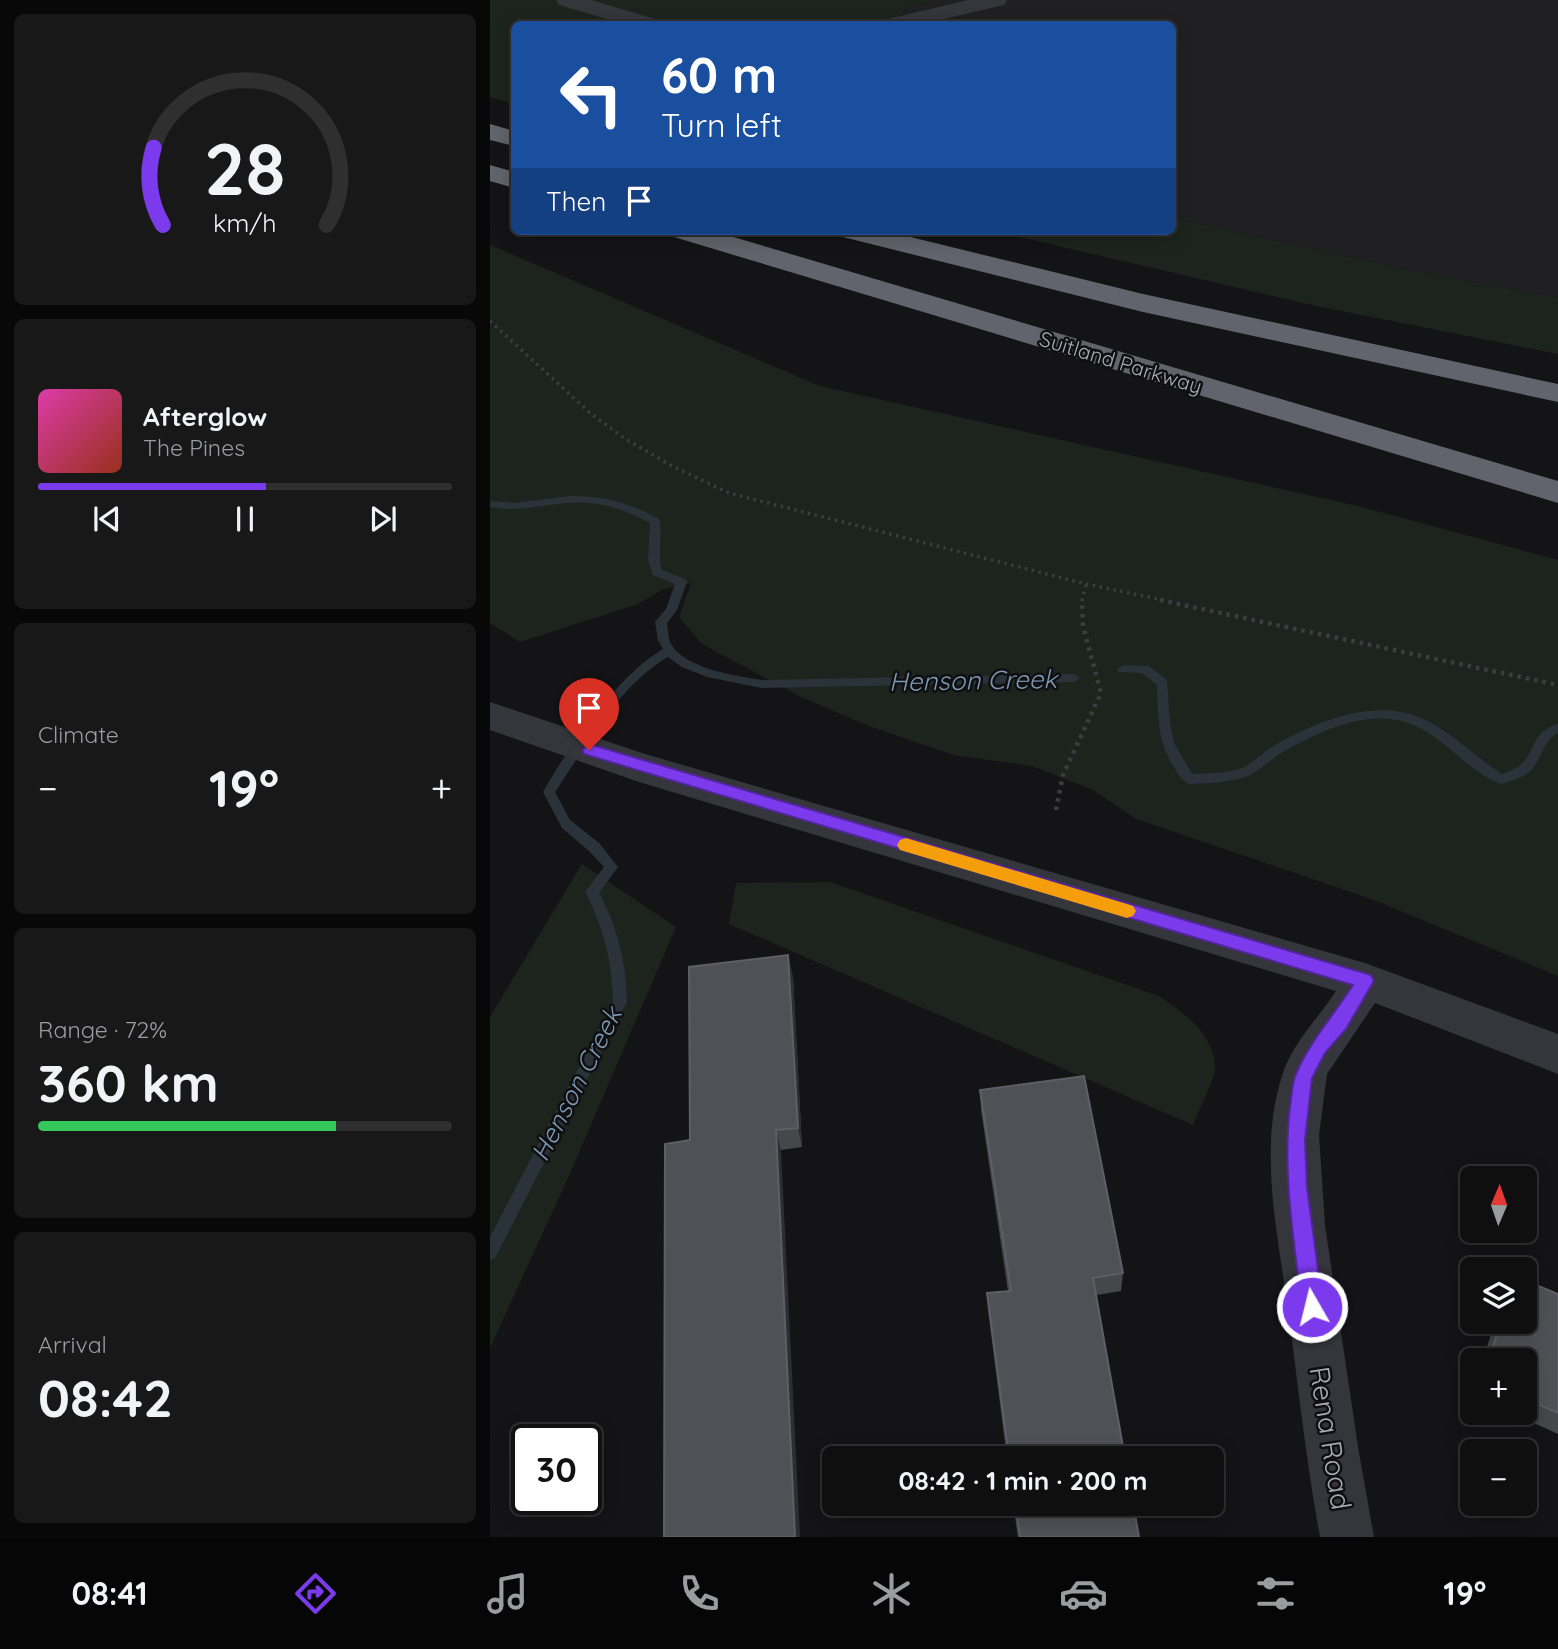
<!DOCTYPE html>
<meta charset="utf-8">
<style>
body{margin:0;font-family:Quicksand,sans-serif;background:#181819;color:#f1f3f6;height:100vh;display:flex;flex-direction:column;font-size:26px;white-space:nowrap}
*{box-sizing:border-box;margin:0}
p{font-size:23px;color:#9b9c9f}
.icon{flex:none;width:38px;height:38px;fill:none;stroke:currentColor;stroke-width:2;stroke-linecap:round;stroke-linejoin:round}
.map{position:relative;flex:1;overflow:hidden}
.drawer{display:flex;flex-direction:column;gap:14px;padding:14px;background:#080809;width:490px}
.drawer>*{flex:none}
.guide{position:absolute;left:21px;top:21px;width:665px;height:214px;border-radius:10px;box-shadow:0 4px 18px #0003,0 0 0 2px #2f2f30;background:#1a4fa0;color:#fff;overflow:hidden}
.needle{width:46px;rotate:2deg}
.controls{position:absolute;left:970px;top:1166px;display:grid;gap:14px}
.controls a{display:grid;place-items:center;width:77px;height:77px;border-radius:10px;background:#0f0f10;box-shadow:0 4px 18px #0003,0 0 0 2px #2f2f30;font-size:35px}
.speed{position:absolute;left:21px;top:1424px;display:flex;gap:14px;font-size:35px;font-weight:700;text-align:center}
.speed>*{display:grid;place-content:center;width:91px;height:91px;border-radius:50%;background:#0f0f10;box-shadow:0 4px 18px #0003,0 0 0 2px #2f2f30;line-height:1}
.speed .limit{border:4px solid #111;border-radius:10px;background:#fff;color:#111}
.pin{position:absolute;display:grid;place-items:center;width:60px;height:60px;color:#fff;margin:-72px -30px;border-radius:50% 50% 50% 0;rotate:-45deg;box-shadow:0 0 7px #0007}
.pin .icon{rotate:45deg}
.me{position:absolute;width:77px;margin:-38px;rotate:352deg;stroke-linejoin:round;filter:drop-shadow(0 0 5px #0008)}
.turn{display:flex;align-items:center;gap:24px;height:147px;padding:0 35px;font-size:32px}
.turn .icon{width:91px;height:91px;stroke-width:2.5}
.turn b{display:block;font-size:49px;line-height:60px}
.then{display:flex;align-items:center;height:66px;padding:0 35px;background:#0003;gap:14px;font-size:26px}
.big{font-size:52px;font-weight:700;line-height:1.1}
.drawer .card{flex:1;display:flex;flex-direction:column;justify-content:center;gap:10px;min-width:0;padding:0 24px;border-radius:10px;background:#181819}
.drawer .dial{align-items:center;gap:0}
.dial svg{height:182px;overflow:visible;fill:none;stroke:#2f2f30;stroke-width:7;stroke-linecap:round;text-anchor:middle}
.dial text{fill:#f1f3f6;stroke:none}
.song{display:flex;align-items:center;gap:21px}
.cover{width:84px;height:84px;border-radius:10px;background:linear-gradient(135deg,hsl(320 70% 55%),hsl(10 70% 35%))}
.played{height:7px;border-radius:4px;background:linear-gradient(90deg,#7c3aed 55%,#2f2f30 55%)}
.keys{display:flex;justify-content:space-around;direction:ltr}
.heat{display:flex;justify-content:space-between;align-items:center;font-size:38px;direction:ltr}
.charge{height:10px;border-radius:5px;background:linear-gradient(90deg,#34c759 72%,#2f2f30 0)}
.trip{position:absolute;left:332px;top:1446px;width:402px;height:70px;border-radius:10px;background:#0f0f10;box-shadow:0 4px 18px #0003,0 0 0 2px #2f2f30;font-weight:700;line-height:70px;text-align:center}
.tabs{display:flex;height:112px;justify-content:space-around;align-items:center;background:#060606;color:#9b9c9f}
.tabs .icon{width:49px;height:49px}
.tabs .on{color:#7c3aed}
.tabs b{font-size:32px;color:#f1f3f6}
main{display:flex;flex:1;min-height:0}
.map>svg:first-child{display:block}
.built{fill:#202023}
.green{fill:#1c241d}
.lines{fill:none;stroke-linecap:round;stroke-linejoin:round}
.stream{fill:#2a333a;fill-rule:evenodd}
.path-far1{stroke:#3b3d42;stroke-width:3.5;stroke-dasharray:2.5 4.5;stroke-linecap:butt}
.path{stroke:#3b3d42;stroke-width:4.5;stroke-dasharray:3.5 5;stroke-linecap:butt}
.minor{fill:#35363b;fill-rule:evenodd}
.highway{fill:#61646c;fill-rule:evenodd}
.wall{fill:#45474b}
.shaded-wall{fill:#2d2e31}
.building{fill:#505157;stroke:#5d5f66;stroke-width:2}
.route{fill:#7c3aed;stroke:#51269a;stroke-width:2}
.slow{fill:#f59e0b}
.labels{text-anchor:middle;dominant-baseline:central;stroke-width:5;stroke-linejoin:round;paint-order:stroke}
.far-street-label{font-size:21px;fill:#a5abb6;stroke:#0f0f11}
.water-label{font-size:26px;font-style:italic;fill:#7c99b2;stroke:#0f0f11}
.near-street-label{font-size:28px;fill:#a5abb6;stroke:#0f0f11}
</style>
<main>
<section class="drawer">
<div class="card dial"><svg viewBox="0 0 100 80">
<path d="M14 69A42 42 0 1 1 86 69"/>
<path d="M14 69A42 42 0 0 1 10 35" stroke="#7c3aed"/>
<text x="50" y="56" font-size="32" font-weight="700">28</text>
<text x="50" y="72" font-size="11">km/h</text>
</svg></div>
<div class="card">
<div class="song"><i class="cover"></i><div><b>Afterglow</b><p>The Pines</p></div></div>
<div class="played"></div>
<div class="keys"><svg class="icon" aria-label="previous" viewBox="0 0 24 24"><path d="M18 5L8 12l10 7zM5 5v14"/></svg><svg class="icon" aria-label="pause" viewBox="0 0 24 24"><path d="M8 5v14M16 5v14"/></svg><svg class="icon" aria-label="next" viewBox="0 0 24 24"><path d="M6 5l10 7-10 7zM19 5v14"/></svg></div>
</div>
<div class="card"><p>Climate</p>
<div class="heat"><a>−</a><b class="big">19°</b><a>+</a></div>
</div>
<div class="card"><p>Range · 72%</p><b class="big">360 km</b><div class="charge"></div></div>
<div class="card"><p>Arrival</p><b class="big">08:42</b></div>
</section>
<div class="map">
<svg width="1068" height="1537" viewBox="0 0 1068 1537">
<rect width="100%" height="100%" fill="#141416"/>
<path class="built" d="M446,0H1068V297L924,271L683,218L682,24H418L416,8Z"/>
<path class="green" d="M0,0H446L416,8L418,24H24V104L0,97Z
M683,218L924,271L1068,297V354L826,306L504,231H682Z
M0,245L330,386L872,507L1068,560V976L884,900L646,819L603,790L542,766L463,755L379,726L313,698L212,644L189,617L201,583L174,589L148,604L30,642L0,623Z
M92,864L186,927L78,1178L0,1348V1017Z
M340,882L669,996C694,1013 724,1033 725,1068C725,1080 708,1111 703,1125L239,924L246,883Z"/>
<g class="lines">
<path class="stream" d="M79,496C112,495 140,503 169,519C173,535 167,553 172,570L195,579L197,582L187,610L177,623C178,630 178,638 181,644C195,669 247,676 272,680L584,674L590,678L584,682L272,688L217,677L192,667L178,657C128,686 97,745 65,792L80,820L109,843L128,867L109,893C128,928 136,962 137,1002L5,1258L0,1260V1237L123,1002C122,961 114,928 95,892L114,867L99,851L72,828L53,792C79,746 127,676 173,649L168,640L165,622L176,609L185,584L163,575L158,560L160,523C133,508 106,500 76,503C50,506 26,512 0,507V501L25,503Z
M633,665L659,666L677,680L680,723L684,743L702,774C718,773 735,774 750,769C763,764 773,752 785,745C828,721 885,697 933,719C962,732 985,757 1012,774C1017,772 1023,770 1028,767C1047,754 1038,733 1068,724V733C1051,742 1052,762 1038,773C1030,779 1019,781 1011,784C974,770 950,730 911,721C872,711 826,733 793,752C781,759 771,770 758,776C739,783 718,783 699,784C692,781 688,774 684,767C667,741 668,715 667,685L652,673L629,672L627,669Z"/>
<path class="path-far1" d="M0,321L100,413L134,438L182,466L239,493L596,584L678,601
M592,601L596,584"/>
<path class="path" d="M670,600L1068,685
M566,810L573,775L611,693L593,626L592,600"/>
<path class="minor" d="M66,0H101L165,19L168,24H134L69,5Z
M478,0H517L514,5L432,24H395L398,19Z
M0,702L155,754L875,963L1068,1034V1074L885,1003L837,1074L829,1135L835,1225L869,1453L884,1537H830C816,1461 808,1385 798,1309C788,1235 768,1150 792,1076C802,1043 828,1019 846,991L149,782L0,730Z"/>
<path class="highway" d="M0,124L24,131V146L0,140Z
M0,165L24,172V188L0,181Z
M180,231H223L1068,481V503L184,237Z
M349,231H396L653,294L1068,384V402L653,312L353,237Z"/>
</g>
<path class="wall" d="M303,976L312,1147L291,1150L200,1140Z
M490,1090L633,1273L631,1291L606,1295L635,1458H517L498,1310L497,1293L518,1291L491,1110Z
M1068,1294V1434L1020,1412H1034V1360H993L1005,1321H1034Z
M523,1503H643L649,1537H528Z"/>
<path class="shaded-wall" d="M298,955L303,976L312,1147L308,1128Z
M286,1130L291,1150L310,1537H305Z"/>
<path class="building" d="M298,955L308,1128L286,1130L305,1537H174L175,1144L200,1140L199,967Z
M594,1076L633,1273L603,1278L635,1458H519L497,1293L521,1291L490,1090Z
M1034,1280L1068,1294V1413L1034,1398V1360H999L1011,1321H1034Z
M525,1503H643L649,1537H530Z"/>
<path class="route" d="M99,744L881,975L884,981L881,986L856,1029L835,1053L822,1078L815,1140L817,1187L833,1307L830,1315L822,1318L815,1315L812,1307C804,1240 792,1173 800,1106C802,1095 802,1083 806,1074C820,1041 844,1015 863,985L94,754L92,750Z"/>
<path class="slow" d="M416,838L637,904L643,906L646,911L643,916L637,918L410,850L407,845L410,840Z"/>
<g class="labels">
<g class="far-street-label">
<text transform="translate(631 362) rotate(17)">Suitland Parkway</text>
</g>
<g class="water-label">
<text transform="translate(483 680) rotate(-1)">Henson Creek</text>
<text transform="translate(86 1084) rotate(-63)">Henson Creek</text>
</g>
<g class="near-street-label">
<text transform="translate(841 1438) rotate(81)">Rena Road</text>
</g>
</g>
</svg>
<div class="controls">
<a><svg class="needle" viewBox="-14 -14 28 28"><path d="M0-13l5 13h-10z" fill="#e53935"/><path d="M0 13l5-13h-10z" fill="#9b9c9f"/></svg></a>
<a><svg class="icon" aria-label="layers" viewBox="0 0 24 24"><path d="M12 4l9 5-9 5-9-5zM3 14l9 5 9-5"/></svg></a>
<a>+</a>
<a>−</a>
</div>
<div class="speed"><div class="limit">30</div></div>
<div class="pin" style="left:99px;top:750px;background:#d93025"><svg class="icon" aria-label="arrive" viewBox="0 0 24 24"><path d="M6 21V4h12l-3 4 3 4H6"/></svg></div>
<svg class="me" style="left:822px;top:1307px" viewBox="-20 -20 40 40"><circle r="17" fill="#7c3aed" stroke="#fff" stroke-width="3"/><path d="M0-11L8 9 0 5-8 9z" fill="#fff"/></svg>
<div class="trip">08:42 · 1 min · 200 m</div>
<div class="guide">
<div class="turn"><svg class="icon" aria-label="left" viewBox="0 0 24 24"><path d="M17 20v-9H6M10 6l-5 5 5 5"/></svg><div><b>60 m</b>Turn left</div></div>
<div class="then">Then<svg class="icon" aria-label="arrive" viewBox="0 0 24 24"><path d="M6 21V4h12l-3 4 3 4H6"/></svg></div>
</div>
</div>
</main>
<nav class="tabs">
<b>08:41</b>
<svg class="icon on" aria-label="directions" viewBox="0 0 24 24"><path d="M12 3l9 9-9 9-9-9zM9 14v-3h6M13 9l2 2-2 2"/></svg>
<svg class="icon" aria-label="music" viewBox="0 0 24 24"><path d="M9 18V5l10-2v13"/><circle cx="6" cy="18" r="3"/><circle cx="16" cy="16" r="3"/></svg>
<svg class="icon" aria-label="phone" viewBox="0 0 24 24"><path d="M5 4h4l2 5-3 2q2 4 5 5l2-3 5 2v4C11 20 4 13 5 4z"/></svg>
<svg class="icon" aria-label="climate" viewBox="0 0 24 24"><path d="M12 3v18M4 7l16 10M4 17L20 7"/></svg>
<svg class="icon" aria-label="car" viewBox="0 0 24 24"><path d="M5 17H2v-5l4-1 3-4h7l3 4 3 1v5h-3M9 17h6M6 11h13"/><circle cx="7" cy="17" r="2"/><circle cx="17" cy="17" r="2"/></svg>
<svg class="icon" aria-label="filters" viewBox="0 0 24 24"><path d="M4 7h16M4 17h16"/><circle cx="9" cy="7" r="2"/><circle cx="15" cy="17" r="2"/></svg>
<b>19°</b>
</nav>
